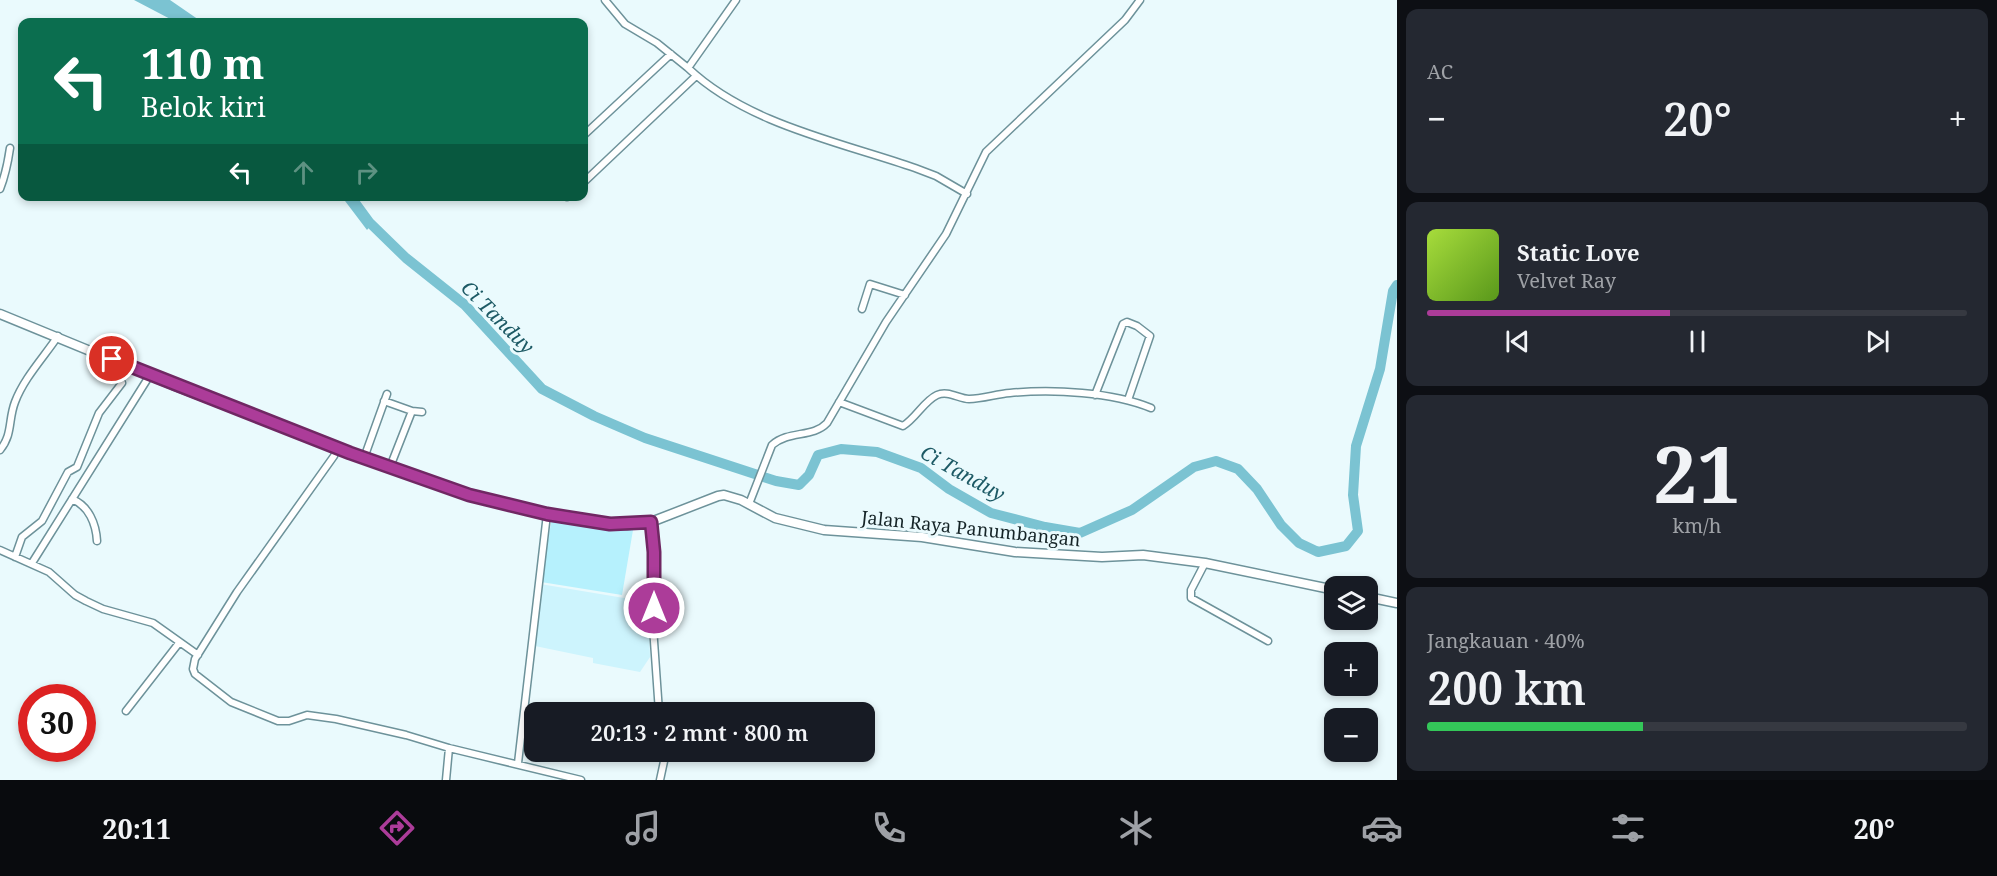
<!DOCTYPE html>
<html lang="id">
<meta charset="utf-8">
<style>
body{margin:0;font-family:"Noto Serif",serif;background:#242831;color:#f1f3f6;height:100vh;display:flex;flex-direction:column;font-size:22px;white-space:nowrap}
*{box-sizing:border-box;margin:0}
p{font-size:20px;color:#9ea1a6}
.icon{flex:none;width:33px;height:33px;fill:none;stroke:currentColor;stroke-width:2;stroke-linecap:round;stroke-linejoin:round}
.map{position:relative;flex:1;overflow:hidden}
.panel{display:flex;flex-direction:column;gap:9px;padding:9px;background:#0d0f14;width:600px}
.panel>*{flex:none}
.guide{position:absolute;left:18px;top:18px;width:570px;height:183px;border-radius:12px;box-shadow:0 3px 9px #0003;background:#0b6e4f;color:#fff;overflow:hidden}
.fabs{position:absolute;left:1324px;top:576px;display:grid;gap:12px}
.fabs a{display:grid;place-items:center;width:54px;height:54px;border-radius:12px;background:#171b24;box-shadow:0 3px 9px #0003;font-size:30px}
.speed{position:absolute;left:18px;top:684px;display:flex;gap:12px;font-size:30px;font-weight:700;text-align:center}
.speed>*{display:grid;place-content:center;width:78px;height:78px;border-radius:50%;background:#171b24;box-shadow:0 3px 9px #0003;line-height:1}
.speed .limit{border:9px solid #d22;background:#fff;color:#111}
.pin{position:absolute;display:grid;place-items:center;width:51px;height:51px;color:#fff;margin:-26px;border:3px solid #fff;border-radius:50%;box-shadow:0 2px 6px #0007}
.me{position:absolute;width:66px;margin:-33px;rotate:0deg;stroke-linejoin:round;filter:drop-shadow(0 0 4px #0008)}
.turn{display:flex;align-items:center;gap:21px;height:126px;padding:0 24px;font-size:27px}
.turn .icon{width:78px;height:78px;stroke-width:2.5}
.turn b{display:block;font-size:42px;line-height:51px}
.lanes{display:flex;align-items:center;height:57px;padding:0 24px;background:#0003;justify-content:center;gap:30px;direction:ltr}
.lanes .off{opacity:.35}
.big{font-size:45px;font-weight:600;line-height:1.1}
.panel .card{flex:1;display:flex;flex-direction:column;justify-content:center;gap:9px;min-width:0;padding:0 21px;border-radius:12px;background:#242831}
.panel .dial{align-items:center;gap:0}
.dial b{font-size:78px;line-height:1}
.song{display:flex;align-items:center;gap:18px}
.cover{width:72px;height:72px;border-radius:9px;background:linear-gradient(135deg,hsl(80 70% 55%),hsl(90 70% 35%))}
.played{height:6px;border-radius:3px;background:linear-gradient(90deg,#ac3c99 45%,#363941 45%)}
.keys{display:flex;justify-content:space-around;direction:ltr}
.heat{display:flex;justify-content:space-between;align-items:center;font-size:33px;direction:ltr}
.charge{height:9px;border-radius:4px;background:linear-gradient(90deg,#34c759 40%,#363941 0)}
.trip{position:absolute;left:524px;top:702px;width:351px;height:60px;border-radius:12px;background:#171b24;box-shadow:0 3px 9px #0003;font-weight:600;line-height:60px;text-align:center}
.tabs{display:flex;height:96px;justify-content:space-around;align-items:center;background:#090b0e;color:#9ea1a6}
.tabs .icon{width:42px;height:42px}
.tabs .selected{color:#ac3c99}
.tabs b{font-size:27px;color:#f1f3f6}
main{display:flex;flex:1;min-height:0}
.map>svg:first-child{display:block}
.built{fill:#cdf4fd}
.green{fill:#b6f1fd}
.water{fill:#7bc3d2}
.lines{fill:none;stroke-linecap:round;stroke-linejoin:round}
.river{stroke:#7bc3d2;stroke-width:10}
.minor-casing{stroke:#6d929a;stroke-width:9}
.secondary-casing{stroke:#6d929a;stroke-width:11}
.minor{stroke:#fff;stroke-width:6}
.secondary{stroke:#fff;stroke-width:8}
.route-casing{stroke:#702763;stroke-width:15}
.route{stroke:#ac3c99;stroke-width:10}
.labels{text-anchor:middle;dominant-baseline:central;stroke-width:6;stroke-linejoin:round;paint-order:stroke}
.street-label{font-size:18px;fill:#152427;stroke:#eafafd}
.water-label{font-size:20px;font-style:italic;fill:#1d5a65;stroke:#eafafd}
</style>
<main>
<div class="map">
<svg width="1397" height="780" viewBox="0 0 1397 780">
<rect width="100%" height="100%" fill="#eafafd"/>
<path class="built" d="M540,584L648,602L650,657L640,672L593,663V658L535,646Z"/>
<path class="green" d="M552,517L633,530L622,595L541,582Z"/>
<path class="water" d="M134,0H170L202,22H176Z
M342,197H353L372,224L367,230Z"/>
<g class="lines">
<path class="river" d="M350,196L369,222L406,258L465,305L542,389L594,416L645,438L776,481L799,485L809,475L818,455L841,449L877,452L921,468L949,489L991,513L1045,527L1080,533L1132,510L1194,467L1216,461L1238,469L1257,489L1281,525L1299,543L1318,552L1346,546L1358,531L1353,495L1356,446L1380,369L1393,291L1397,285"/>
<g class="minor-casing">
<path id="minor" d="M605,0L625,24L657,43L688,68
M736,0L688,68C747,124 840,142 915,168L936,176L967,194
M584,135L671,54
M584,182L696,76
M0,189C5,176 8,162 10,148
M567,197L568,196
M862,309L870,284L905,295
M1095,395L1123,324L1127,322L1137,326L1150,336L1128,400
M384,401L412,411L422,412
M839,402L903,426C916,418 924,401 937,395C948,390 959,399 969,399C983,399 996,394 1010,393C1053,389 1112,392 1151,408
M337,448L334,456L237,592L195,659L193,669L195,674L231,702L278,721H289L307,715L336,719L406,735L449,748L581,780
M0,450C13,434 8,420 15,402C24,378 44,357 58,336
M364,458L387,394
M390,467L412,411
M72,499C89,506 96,524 97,541
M749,504L772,445C789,430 813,438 827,423L886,322L946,234L986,152L1125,20L1140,0
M651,522L654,552L653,627L659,712
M0,550L49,572L75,595L86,601L103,609L153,623L198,655
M15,557L22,537L42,521L68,472L77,467L99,413L122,383
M32,563L150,375
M1205,563L1191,590V598L1268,641
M126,711L179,643
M518,763L547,514
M446,780L449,748
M660,780L666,752"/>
</g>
<g class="secondary-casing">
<path id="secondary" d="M0,314L173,385L350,453L469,495L547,514L610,524L627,525L651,522L718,496L724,495L741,500L775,518L824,530L922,537L1015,552L1102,557L1143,555L1205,563L1335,590
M1368,597L1397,603"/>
</g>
<use href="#minor" class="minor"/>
<use href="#secondary" class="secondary"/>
</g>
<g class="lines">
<g class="route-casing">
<path id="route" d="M112,359L350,453L469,495L547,514L610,524L651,522L654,552V608"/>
</g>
<use href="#route" class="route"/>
</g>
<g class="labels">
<g class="street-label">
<text transform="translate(971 528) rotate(6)">Jalan Raya Panumbangan</text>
</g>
<g class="water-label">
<text transform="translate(498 317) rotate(45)">Ci Tanduy</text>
<text transform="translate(963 473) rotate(29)">Ci Tanduy</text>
</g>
</g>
</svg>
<div class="fabs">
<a><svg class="icon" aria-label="layers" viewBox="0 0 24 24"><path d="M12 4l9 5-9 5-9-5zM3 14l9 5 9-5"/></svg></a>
<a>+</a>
<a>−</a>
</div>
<div class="speed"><div class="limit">30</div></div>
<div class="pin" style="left:112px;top:359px;background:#d93025"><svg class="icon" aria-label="arrive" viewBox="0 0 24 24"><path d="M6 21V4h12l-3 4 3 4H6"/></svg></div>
<svg class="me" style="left:654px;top:608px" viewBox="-20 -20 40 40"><circle r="17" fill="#ac3c99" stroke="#fff" stroke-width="3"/><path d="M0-11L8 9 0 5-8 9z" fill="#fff"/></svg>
<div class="trip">20:13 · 2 mnt · 800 m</div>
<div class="guide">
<div class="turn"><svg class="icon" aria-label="left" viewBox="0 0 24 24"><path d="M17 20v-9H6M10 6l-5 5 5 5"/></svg><div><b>110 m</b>Belok kiri</div></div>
<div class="lanes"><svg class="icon" aria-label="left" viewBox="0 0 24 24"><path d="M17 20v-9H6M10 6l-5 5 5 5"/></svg><svg class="icon off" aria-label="ahead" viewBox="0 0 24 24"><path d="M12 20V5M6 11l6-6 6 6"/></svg><svg class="icon off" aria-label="right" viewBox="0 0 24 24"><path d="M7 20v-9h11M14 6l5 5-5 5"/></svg></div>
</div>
</div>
<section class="panel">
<div class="card"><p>AC</p>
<div class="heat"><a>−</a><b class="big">20°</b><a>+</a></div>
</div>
<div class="card">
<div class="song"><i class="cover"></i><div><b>Static Love</b><p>Velvet Ray</p></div></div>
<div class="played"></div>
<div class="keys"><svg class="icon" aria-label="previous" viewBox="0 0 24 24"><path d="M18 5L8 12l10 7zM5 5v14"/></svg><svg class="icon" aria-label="pause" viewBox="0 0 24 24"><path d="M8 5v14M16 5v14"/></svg><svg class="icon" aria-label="next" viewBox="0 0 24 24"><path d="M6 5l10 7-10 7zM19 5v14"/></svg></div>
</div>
<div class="card dial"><b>21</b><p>km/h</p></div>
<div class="card"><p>Jangkauan · 40%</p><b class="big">200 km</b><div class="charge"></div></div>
</section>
</main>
<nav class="tabs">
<b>20:11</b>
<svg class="icon selected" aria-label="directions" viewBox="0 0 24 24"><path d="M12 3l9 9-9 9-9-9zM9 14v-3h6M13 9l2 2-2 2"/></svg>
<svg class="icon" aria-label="music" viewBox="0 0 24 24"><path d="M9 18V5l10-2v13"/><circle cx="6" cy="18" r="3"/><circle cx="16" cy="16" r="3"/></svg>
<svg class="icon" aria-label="phone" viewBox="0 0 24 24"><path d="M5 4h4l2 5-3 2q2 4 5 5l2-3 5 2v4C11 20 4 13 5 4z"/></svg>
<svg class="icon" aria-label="climate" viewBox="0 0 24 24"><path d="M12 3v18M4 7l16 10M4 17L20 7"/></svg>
<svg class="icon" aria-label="car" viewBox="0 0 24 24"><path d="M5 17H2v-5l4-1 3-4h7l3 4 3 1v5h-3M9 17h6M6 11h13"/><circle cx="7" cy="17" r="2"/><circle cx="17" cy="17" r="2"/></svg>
<svg class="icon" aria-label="filters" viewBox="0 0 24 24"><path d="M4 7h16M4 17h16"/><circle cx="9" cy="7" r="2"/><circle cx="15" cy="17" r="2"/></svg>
<b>20°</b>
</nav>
